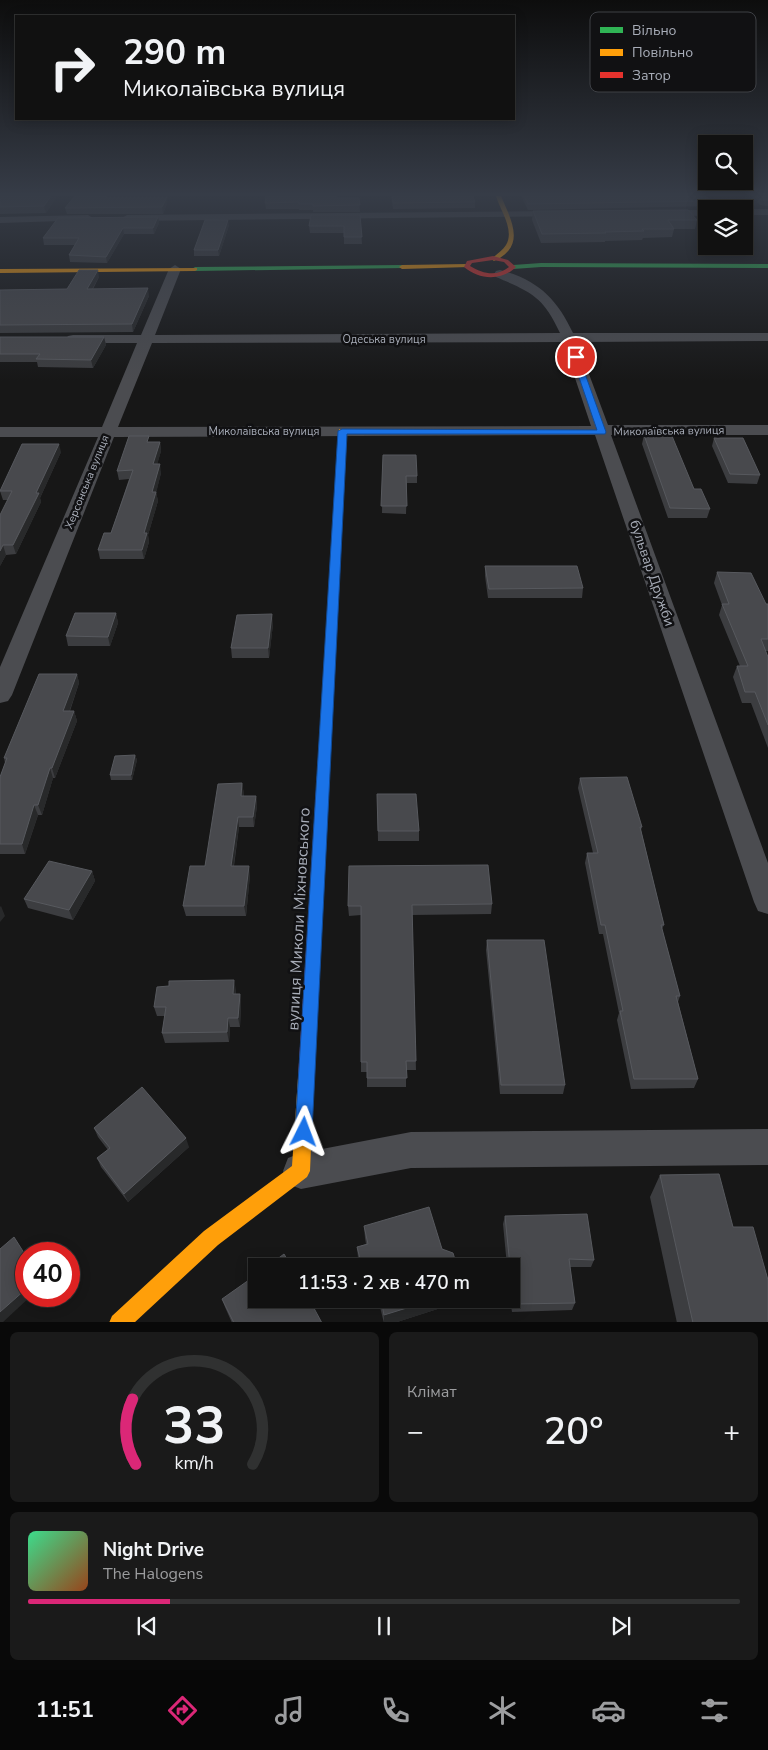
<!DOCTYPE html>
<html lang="uk">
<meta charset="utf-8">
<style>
body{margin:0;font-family:"Nunito Sans",sans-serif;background:#1a1a1a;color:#f1f3f6;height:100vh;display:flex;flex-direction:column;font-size:19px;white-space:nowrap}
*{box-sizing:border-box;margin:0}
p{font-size:16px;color:#9c9d9f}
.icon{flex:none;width:28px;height:28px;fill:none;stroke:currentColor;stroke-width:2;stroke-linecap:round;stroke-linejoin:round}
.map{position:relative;height:1322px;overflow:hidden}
.drawer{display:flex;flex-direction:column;gap:10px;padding:10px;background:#090909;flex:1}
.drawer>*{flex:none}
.guide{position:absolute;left:15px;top:15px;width:500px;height:105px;border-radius:0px;box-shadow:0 2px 12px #0003,0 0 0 1px #303131;background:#111;color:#f1f3f6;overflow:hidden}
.controls{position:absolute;left:698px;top:135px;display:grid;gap:10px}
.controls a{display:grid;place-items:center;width:55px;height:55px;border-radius:0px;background:#111;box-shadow:0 2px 12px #0003,0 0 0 1px #303131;font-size:25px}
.speed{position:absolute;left:15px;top:1242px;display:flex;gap:10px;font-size:25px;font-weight:700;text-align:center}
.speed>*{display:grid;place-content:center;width:65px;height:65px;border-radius:50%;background:#111;box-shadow:0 2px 12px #0003,0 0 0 1px #303131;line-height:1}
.speed .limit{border:8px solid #d22;background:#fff;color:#111}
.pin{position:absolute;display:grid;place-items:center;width:42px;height:42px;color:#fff;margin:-21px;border:2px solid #fff;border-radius:50%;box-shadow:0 1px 5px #0007}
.me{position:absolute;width:55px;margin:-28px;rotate:3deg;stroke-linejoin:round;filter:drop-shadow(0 0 4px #0008)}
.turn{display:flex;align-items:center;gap:18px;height:105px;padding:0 25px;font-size:22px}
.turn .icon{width:65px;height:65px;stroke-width:2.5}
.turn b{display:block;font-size:35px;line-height:42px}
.big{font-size:38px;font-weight:600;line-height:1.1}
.drawer .tile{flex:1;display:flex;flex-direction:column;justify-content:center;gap:8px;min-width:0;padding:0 18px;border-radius:8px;background:#1a1a1a}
.drawer .dial{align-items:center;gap:0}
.dial svg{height:130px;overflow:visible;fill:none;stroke:#303131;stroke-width:7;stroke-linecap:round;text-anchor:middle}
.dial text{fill:#f1f3f6;stroke:none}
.song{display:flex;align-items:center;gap:15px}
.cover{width:60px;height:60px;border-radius:8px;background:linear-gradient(135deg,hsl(150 70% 55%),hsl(20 70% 35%))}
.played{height:5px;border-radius:2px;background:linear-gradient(90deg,#db2777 20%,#303131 20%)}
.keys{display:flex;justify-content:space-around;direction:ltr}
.heat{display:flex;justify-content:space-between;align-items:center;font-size:28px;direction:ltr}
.drawer .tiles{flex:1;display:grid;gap:10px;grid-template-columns:1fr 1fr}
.tile:last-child{grid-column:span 2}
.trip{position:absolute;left:248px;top:1258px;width:272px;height:50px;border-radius:0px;background:#111;box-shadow:0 2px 12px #0003,0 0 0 1px #303131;font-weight:600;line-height:50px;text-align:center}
.tab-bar{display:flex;height:80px;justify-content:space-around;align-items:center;background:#070707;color:#9c9d9f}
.tab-bar .icon{width:35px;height:35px}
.tab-bar .current{color:#db2777}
.tab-bar b{font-size:22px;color:#f1f3f6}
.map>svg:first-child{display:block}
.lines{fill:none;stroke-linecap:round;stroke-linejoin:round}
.street{fill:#4b4c50;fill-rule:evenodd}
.fast{fill:#30b455;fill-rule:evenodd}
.slow{fill:#ff9f0a;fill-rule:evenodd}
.jam{fill:#e5322d;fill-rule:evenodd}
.wall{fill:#3c3d40}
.shaded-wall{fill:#28292a}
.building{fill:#48494d;stroke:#57595e}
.route{fill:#1a73e8;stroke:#114b97}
.labels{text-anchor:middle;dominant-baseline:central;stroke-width:5;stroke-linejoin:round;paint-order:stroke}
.far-street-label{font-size:11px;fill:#a8adb8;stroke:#111113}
.street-label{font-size:14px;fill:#a8adb8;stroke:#111113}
.near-street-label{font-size:16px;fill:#a8adb8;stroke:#111113}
.key{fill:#111113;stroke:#3e4045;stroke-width:1}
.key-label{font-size:14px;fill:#a8adb8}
</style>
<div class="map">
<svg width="768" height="1323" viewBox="0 0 768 1323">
<rect width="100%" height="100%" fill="#171717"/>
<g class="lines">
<path class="street" d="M744,209H768V215H744Z
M660,210H706V216L656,215L655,213L656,211Z
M563,211L568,214L567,216L127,221L122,218L127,215Z
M88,215L93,218L92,220L0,223V217Z
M175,265L181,269L155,335L560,333C543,296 531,292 496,277L494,274L496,271L500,270C538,280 557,299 573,333H768V341L577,342L608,425H768V435H611L768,863V914L758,911L754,902L595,435L114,437L12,695L8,701L0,703V667L98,437H0V427H102L137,343H73L68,342L66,339L68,336L73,335H141L169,269ZM563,342L591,426L118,427L152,343Z
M768,1129V1165L411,1168L301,1189L288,1184L283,1171L288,1158L301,1153L411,1132Z"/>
<path class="fast" d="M541,263L768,264V268L541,267L513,269L510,267L513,265Z
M402,265L404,266V268L195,271L192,269L195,267Z"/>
<path class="slow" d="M496,196H501C511,220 527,246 494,261L491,259C496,255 502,251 506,245C515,230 500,210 496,196Z
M467,264L470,266L469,267L402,269L399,267L402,265Z
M197,268V270L195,271L0,273V269Z
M339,429L346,431L328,791L327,794L322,796L317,794L316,791Z
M306,1070L312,1072L314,1078L310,1171L307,1177L218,1245L134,1323H109L112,1316L204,1231L292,1166L298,1078L300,1072Z"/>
<path class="jam" d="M493,256L508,260L516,267C502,281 479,280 464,267L467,261ZM493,260L504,262L509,267C497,277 483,274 470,266L472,263Z
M322,786L327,788L328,791L314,1078L312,1084L306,1086L300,1084L298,1078L316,791L317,788Z"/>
</g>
<path class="wall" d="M0,196H57L46,213L0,214Z
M391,196H473L475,202V208L393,209Z
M521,196H706L711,201L710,206L528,210Z
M751,196H768V206L760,205Z
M109,197H167V203L163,214H67L65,208Z
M336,198H359L360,212H313V210H299V209H266L265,203Z
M533,211L697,220L695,229H674L672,237L643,238L642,240L605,241V242L541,243L532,220Z
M360,215L362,244H344V233H310L309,226Z
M158,217L159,223L154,234H124L107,263L70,262L69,255L75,245H44L43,238Z
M229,225L219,256H194V250Z
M99,277L93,289L149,296L133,332L0,333V290L67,289Z
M0,337H104L106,345L93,368L38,367L37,362H0Z
M644,435L694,489L710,509L707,518H668L642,444Z
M714,438L760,475L757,484L728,483L712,446Z
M150,442H160L161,451L157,464L161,473L156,492L158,501L148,535L149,542L144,559H100L98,550L111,533L129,479L119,480L117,471Z
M61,452L40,498L41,502L16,554L6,555L0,566L8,500H3L0,491Z
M383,455L417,476V483H407L406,514L382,513Z
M485,566L583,588L582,598H488L485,576Z
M717,572L766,604H768V651H765L768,657V748L751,703H742L733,677L737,666H740L719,615L722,605L714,583Z
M116,613L118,623L110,646H68L66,636Z
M273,624L269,658H232L231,648Z
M77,674L79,683L70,711H74L77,721L55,778H53L42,815H38L25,854H0V777L5,763L4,758Z
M135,755L137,760L132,780H111L110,775Z
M580,778L642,827L641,830L664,925L662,929L680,996L678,1002L698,1079L694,1088L631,1089L617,1020L619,1013L603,934H599L585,863L587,853H593L578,788Z
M242,783L244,796H256L257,806L254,827H239L234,866L250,875L246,916H186L183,906L205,866Z
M377,794L419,831V841H378Z
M92,871L95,881L73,920L28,908L24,899Z
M492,904L491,914L412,915L416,1070H406V1087H367V1072H361V915L349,916L348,906Z
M487,940L565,1085L563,1094H500L486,950Z
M236,990V994H240L241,1004L240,1027H230L229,1042L165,1043L162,1033L165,1016H157L154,1007Z
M94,1128L189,1147L128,1202L101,1167L97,1158L108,1150L98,1137Z
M660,1175L733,1227L768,1323H677L650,1197Z
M505,1216L594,1260L591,1267H570L575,1303L572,1310L512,1312L510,1299H511V1266H507L503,1224Z
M364,1226L442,1249L457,1266H360L358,1258L357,1247L366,1244L365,1238Z
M222,1299L322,1323H232L225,1307Z
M378,1299H454L450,1305L394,1323H384Z"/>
<path class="shaded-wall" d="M51,196H57L46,213L44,206Z
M167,197V203L163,214L162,207Z
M158,217L159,223L154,234L153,228Z
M228,220L229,225L219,256L218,250Z
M123,228L124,234L107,263L106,257Z
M98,270L99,277L88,296L87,289Z
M148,288L149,296L133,332L132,324Z
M104,337L106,345L93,368L91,360Z
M160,442L161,451L155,473L153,464Z
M59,444L61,452L40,498L41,502L16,554L13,545L36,493Z
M160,464L161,473L156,494V492L158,501L148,535L149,542L144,559L142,550L144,533L152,492Z
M3,545L6,555L0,566V551Z
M116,613L118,623L110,646L108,637Z
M272,614L273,624L269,658L268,648Z
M77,674L79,683L66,721L63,711Z
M74,711L77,721L55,778L52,768Z
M135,755L137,760L132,780L131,775Z
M50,768L53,778L42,815L38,805Z
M242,783L244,793L242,806L241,796Z
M256,796L257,806L254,827L253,817Z
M34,805L38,815L25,854L22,844Z
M238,817L239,827L232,876L231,866Z
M249,866L250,875L246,916L244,906Z
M92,871L95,881L73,920L69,910Z
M1,906L5,916L0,922V907Z
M234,980L236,990L235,1004L233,994Z
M240,994L241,1004L240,1027L238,1018Z
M228,1018L230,1027L229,1042L227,1032Z
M186,1138L189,1147L128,1202L124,1194Z
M26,1289V1296H31L2,1323H0V1312Z
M436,1299H454L450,1305L394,1323H384V1315Z"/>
<path class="building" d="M0,196H51L44,206L0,207Z
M75,196H106L105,197H167L162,207L65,208Z
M266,196H336V198H359L360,205L313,206V204H299V202L265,203Z
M392,196H473L475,202L393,203Z
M524,196H706L711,201L528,204Z
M757,196H768V200H761Z
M688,210L697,220H668L674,229H642L644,231L605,232L606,233L542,234L533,211Z
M311,215H360L362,237H344V226H309Z
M158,217L153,228H123L106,257L69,255L79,238H43L58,218Z
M205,220H228L218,250H194Z
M79,270H98L87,289L148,288L132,324L0,325V290L67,289Z
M0,337H104L91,360L36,359L40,354H0Z
M644,435L672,436L694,489H701L710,509L670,508Z
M129,436H149L147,442H160L153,464H160L152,492H156L144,533H147L142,550H98L104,533H111L133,470L117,471Z
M714,438H743L760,475L730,474Z
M22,444H59L36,493H39L13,545H3L0,551V515L12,491H0Z
M383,455H416L417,476H406L407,506H381Z
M485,566H577L583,588L489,589Z
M717,572L751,573L766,604H768V639H761L768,657V725L755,692H745L737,666H748L722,604H729Z
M75,613H116L108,637L66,636Z
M272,614L268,648H231L237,615Z
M39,674H77L63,711H74L52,768H50L38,805H34L22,844H0V777L7,758H4Z
M135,755L131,775H110L115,756Z
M627,777L642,827H640L664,925H661L680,996H676L698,1079H634L620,1011H623L605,925H601L587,853H598L580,778Z
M242,783L241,796H256L253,817H238L231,866H249L244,906H183L190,866H205L218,784Z
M377,794H416L419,831H378Z
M49,861L92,871L69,910L24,899Z
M488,865L492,904L412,905L416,1061H406L407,1078H367V1062H361V906H348L349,866Z
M487,940H544L565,1085H501Z
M234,980L233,994H240L238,1018H228L227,1032L162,1033L166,1007H154L157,987L169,986V981Z
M142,1087L186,1138L124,1194L97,1158L110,1148L94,1128Z
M719,1174L733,1227H753L768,1280V1323H693L660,1175Z
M429,1207L442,1249L453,1253L457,1266H362L357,1247L368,1244L364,1226Z
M587,1214L594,1260L569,1259L575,1303L514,1304L511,1281V1266H510L505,1216Z
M14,1237L26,1256V1289L0,1312V1249Z
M284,1254L291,1266H268Z
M256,1275V1299H309L322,1323H234L222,1299Z
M381,1299H436L384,1315Z"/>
<linearGradient id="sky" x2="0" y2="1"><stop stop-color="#0d0d0d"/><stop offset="0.51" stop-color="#363c47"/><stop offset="1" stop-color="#363c47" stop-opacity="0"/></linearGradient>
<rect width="768" height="381" fill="url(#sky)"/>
<path class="route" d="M573,356L579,357L606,432L605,434H347L312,1132L310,1138L304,1141L297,1138L295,1132L338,431L342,429L597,430L572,357Z"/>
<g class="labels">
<g class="far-street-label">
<text x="384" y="339">Одеська вулиця</text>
<text x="264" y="431">Миколаївська вулиця</text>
<text transform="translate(669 431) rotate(-1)">Миколаївська вулиця</text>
<text transform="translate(87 482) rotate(-68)">Херсонська вулиця</text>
</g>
<g class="street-label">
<text transform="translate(652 573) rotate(71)">бульвар Дружби</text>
</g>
<g class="near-street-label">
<text transform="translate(299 919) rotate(-87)">вулиця Миколи Міхновського</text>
</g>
</g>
<rect x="590" y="12" width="166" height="80" rx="8" class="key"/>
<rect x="600" y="27" width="23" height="6" fill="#30b455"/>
<rect x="600" y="49" width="23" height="7" fill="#ff9f0a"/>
<rect x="600" y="72" width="23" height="6" fill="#e5322d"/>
<g class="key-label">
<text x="632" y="35">Вільно</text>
<text x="632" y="57">Повільно</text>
<text x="632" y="80">Затор</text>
</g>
</svg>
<div class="controls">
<a><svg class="icon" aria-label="search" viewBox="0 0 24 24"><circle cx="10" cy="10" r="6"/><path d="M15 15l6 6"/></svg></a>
<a><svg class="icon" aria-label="layers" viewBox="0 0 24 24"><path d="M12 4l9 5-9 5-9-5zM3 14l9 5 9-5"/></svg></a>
</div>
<div class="speed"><div class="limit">40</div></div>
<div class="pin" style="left:576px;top:357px;background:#d93025"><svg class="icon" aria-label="arrive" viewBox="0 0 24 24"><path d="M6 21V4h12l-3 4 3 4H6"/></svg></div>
<svg class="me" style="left:304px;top:1132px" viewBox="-20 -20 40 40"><path d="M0-17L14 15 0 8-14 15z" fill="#1a73e8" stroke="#fff" stroke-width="4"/></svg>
<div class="trip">11:53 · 2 хв · 470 m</div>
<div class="guide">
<div class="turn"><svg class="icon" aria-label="right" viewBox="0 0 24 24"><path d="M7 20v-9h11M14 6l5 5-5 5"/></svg><div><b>290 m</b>Миколаївська вулиця</div></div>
</div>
</div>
<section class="drawer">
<div class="tiles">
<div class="tile dial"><svg viewBox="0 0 100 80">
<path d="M14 69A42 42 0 1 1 86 69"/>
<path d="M14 69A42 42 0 0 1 12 29" stroke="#db2777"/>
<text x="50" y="56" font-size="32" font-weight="700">33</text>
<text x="50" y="72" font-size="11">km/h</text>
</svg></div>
<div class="tile"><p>Клімат</p>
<div class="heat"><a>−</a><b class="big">20°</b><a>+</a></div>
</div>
<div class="tile">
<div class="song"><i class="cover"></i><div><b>Night Drive</b><p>The Halogens</p></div></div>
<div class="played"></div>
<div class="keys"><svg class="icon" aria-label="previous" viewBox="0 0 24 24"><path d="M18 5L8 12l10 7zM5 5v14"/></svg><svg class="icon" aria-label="pause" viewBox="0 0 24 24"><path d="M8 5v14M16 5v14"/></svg><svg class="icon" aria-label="next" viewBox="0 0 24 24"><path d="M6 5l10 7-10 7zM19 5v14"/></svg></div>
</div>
</div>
</section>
<nav class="tab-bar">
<b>11:51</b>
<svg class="icon current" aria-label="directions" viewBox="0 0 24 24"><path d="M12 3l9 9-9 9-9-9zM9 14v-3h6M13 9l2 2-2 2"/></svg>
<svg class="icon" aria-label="music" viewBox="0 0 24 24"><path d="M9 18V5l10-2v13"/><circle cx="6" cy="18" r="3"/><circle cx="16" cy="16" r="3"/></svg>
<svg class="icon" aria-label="phone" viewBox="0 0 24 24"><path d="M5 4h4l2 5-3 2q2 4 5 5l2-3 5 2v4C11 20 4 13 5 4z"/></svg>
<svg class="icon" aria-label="climate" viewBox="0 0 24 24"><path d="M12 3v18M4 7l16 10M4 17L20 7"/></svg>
<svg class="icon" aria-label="car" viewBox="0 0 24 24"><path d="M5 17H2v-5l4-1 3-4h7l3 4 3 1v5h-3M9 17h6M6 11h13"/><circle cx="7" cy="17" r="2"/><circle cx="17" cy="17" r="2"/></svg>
<svg class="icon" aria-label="filters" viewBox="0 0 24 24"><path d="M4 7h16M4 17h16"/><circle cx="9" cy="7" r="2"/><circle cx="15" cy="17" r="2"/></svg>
</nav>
